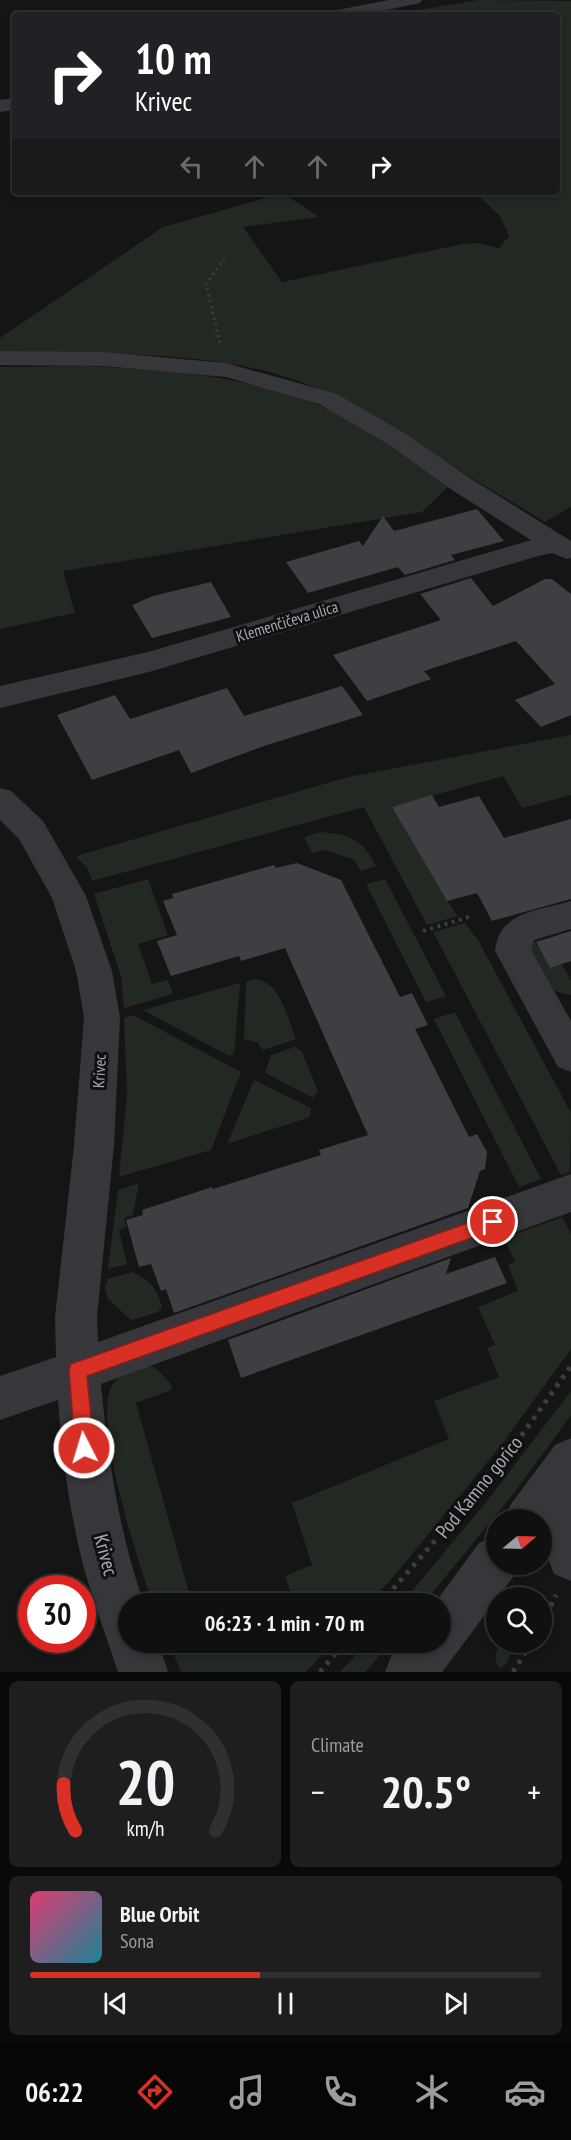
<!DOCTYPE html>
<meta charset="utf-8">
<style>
body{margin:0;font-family:"PT Sans Narrow",sans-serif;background:#1e1e1e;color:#f1f3f6;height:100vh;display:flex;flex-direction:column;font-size:22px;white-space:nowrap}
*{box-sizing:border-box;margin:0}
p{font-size:20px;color:#9c9d9f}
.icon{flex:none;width:33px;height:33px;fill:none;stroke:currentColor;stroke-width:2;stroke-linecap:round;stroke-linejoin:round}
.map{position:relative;height:1672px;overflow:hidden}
.side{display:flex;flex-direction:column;gap:9px;padding:9px;background:#090909;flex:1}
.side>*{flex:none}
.banner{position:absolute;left:12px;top:12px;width:548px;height:183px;border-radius:6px;box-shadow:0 3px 9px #0003,0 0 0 2px #303030;background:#202124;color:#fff;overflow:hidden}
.needle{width:39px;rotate:71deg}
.tools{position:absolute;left:486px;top:1509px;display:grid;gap:12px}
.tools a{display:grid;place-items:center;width:66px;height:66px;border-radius:50%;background:#101010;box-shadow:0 3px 9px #0003,0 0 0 2px #303030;font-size:30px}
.speed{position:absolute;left:18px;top:1575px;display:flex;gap:12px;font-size:30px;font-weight:700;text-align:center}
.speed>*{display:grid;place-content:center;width:78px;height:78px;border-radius:50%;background:#101010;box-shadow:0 3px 9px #0003,0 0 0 2px #303030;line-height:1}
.speed .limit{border:9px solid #d22;background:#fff;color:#111}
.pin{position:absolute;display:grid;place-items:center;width:51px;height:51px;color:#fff;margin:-26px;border:3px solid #fff;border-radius:50%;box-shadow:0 2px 6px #0007}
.me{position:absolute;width:66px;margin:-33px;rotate:355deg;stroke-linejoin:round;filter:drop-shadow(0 0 4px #0008)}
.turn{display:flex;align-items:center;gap:21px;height:126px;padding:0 24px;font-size:27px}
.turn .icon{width:78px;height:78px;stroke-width:2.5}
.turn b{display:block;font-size:42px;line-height:51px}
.lanes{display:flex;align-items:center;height:57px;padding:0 24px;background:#0003;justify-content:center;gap:30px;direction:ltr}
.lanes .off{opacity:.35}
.big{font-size:45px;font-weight:800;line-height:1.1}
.side .widget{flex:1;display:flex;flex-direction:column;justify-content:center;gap:9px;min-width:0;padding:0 21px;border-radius:9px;background:#1e1e1e}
.side .dial{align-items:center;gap:0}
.dial svg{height:156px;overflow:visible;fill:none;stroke:#303030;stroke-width:7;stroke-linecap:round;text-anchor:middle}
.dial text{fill:#f1f3f6;stroke:none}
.song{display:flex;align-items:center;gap:18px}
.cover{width:72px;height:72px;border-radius:9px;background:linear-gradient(135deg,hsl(340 70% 55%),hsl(190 70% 35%))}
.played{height:6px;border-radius:3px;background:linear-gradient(90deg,#d93025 45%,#303030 45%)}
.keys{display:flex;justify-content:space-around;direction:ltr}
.heat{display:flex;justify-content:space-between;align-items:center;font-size:33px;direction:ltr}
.side .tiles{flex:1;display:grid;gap:9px;grid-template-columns:1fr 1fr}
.widget:last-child{grid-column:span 2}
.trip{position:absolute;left:118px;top:1593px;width:333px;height:60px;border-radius:30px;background:#101010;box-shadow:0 3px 9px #0003,0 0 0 2px #303030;font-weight:800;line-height:60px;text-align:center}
.dock{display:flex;height:96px;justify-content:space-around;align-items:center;background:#060606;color:#9c9d9f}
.dock .icon{width:42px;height:42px}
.dock .on{color:#d93025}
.dock b{font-size:27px;color:#f1f3f6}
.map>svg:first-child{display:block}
.green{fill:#212922}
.building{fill:#3f3f43}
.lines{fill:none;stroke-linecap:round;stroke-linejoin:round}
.path-far3{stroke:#3c3d42;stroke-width:2;stroke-dasharray:1.5 2;stroke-linecap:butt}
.path-far2{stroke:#3c3d42;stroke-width:3;stroke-dasharray:2 4;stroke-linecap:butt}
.path-far1{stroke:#3c3d42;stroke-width:4;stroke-dasharray:3 4.5;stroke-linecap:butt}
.path{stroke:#3c3d42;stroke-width:5;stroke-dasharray:4 6;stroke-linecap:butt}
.minor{fill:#36363b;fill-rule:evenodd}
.route{fill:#d93025;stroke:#8d1f18;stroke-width:1.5}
.labels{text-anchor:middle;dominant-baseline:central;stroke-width:6;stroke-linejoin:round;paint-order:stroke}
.street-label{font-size:16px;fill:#a7aab6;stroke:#101011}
.near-street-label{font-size:20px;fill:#a7aab6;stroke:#101011}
</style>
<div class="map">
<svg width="571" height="1672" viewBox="0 0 571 1672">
<rect width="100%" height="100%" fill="#151516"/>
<path class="green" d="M478,0L571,1V507L545,522C522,508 498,494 475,480C408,437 341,389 262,370C177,350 87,354 0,354V338L163,227L283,193L319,217L243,227L282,282L463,244L478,243L499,248L509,236L500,216L475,192H556V15H390Z
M84,366C166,370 254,375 330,410C373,430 411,457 450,485L422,512L63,571L75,613L0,629V367Z
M571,735V795L522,808L503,776L392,807L447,901L458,916L427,925L364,807L92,881L88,869L76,856L348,777Z
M320,832C350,834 362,839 376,866L361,871L354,860L326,850L312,853L304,837Z
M148,879L168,935L138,944L152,984L168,980L173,994L124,1008L121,976L94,894Z
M385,879L446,996L426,1002L366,884Z
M465,923L478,940L571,1113L570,1172L561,1175L433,932Z
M534,940L550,968L562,964L571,981V995C563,993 555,992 548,987C536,979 524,951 534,940Z
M254,979C280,980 288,1019 296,1039L263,1050L257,1042L244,1039L246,982Z
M240,983L234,1054L229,1056L143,1010Z
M455,1012L541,1179L519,1187L434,1019Z
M133,1015L241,1072L211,1150L119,1177L127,1094L124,1018Z
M295,1047L302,1052L318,1091L313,1098L265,1073L271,1055Z
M254,1080L311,1108L310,1117L227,1144Z
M139,1183L133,1215L124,1218L126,1228L119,1230L127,1264L108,1269L118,1190Z
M562,1217L571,1234V1349L499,1448L400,1569L369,1603H294L285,1576L312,1565L292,1503L449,1439L434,1401L499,1377L487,1348L495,1345L478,1307L518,1291L508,1265L515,1262L504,1238Z
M132,1272C150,1281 157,1287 162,1307L158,1312L131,1320L108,1299L105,1287L108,1279Z
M148,1365L157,1369L172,1385L171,1390L136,1403L192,1603H153C138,1563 94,1426 111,1388C119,1372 132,1369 148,1365Z
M571,1391V1415L514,1493L424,1603H402L487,1501Z
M169,1643H203L207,1654L236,1643H333L306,1672H181Z
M367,1643H391L365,1672H340Z
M500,1643H517L506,1664L500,1668C492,1659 496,1653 500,1643Z"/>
<path class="building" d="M477,509L504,541L451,555L455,560L405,575L398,567L308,593L286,562L359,541L363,546L383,516L394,531Z
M471,578L493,606L545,579H552L571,594V715L541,727L515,700L555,684L516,641L424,671L431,679L367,701L333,655L441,620L420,594Z
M211,582L231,617L152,638L132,605L153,596Z
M342,686L363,715L264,746L191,773L179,750L92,780L57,715L115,695L130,719L227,688L244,716Z
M432,795L439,807L479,796L504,838L571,819V899L492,921L477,893L447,901L392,807Z
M297,863L341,880L400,997L412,993L428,1025L415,1029L469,1137L477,1134L487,1152L485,1169L480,1171L468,1208L174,1313L166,1289L161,1291L151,1264L139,1267L126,1220L143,1215L142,1210L212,1187L213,1189L321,1155L319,1150L368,1135L285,948L241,961L239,956L171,976L157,941L177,935L163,901L173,898L172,894L274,865L276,868Z
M571,931V961L550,968L536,942Z
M495,1257L507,1283L241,1378L228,1340L451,1258L446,1274Z"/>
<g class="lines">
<path class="path-far3" d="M220,265L225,258"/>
<path class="path-far2" d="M220,343L206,284L221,263"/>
<path class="path-far1" d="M423,931L472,916"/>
<path class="path" d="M380,1604L500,1466L571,1366
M542,1624L556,1595
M320,1672L345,1642
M513,1672L532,1642"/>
<path class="minor" d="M389,0H422L420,3L363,15H330L332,11Z
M15,98V110L0,112V100Z
M0,351L103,352L226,363L337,394L406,434L473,480L571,541V558L567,559L552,553L538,556L149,672L0,708V686L148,652L531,540L455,492L388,444L319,404L226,377L103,366L0,365Z
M0,788L11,791L43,821L86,896L112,971L120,1017L114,1145L97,1317L98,1342L571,1174V1212L101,1384C108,1459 119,1532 144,1604H129V1642H158L168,1672H118C107,1639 95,1606 85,1572C70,1516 62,1457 58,1400L0,1420V1376L56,1357L55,1317L74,1145L84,1017L76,971L52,898L19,839L0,820Z
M571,901V929L534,940L531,950L571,1021V1072L558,1067L495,951C499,911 538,911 571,901Z
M571,1438V1581L554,1574L542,1543V1520H504L511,1504L555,1445Z
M496,1536V1564H518L513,1577L452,1659L442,1672H385L392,1654L403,1642H441V1604H434L479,1543Z"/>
</g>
<path class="route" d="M493,1214L499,1217L502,1222L499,1228L87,1376L94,1448L91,1455L84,1458L78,1455L75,1448L69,1370L71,1364Z"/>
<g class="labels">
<g class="street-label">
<text transform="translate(287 621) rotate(-17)">Klemenčičeva ulica</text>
<text transform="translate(99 1071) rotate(-87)">Krivec</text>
</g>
<g class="near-street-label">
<text transform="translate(479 1487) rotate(-51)">Pod Kamno gorico</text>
<text transform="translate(106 1555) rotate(75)">Krivec</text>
</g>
</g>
</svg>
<div class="tools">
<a><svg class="needle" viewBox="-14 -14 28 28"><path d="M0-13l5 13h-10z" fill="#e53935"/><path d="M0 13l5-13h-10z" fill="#9c9d9f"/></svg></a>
<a><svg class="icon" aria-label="search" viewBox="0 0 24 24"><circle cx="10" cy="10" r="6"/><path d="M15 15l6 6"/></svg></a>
</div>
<div class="speed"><div class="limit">30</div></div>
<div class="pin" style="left:493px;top:1222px;background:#d93025"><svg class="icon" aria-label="arrive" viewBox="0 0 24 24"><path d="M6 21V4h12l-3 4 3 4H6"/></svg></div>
<svg class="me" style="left:84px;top:1448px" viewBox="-20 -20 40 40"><circle r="17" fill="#d93025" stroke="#fff" stroke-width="3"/><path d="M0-11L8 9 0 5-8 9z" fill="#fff"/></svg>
<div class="trip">06:23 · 1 min · 70 m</div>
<div class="banner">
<div class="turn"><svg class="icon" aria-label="right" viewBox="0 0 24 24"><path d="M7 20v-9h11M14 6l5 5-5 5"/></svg><div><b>10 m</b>Krivec</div></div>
<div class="lanes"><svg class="icon off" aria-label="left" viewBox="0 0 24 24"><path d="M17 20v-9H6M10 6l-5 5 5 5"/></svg><svg class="icon off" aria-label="ahead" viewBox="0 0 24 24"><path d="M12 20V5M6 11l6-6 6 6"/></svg><svg class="icon off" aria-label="ahead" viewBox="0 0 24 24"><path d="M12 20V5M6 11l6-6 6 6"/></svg><svg class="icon" aria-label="right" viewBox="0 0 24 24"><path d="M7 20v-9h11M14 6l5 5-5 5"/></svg></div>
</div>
</div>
<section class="side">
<div class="tiles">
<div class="widget dial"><svg viewBox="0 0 100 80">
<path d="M14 69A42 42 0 1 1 86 69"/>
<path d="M14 69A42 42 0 0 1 8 45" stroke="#d93025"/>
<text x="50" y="56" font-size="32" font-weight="700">20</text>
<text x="50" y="72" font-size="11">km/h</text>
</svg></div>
<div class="widget"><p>Climate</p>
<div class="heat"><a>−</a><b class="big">20.5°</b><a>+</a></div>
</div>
<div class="widget">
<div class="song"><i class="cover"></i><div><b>Blue Orbit</b><p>Sona</p></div></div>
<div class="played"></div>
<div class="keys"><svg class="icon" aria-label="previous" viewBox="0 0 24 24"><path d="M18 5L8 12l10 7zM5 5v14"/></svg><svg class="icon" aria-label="pause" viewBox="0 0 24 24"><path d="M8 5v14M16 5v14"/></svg><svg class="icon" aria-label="next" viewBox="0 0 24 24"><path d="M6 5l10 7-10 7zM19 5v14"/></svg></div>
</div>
</div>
</section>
<nav class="dock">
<b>06:22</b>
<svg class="icon on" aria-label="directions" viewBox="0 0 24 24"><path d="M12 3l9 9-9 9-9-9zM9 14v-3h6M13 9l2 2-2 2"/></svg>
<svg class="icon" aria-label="music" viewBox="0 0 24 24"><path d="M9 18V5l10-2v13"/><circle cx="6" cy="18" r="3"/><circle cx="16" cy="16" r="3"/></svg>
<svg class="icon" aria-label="phone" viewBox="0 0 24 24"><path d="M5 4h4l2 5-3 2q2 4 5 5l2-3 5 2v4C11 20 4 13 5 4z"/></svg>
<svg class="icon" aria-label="climate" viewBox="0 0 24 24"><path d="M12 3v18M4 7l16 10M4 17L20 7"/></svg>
<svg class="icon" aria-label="car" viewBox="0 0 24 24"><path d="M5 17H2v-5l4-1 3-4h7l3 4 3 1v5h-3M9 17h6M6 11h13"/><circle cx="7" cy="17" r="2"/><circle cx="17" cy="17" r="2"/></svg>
</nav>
